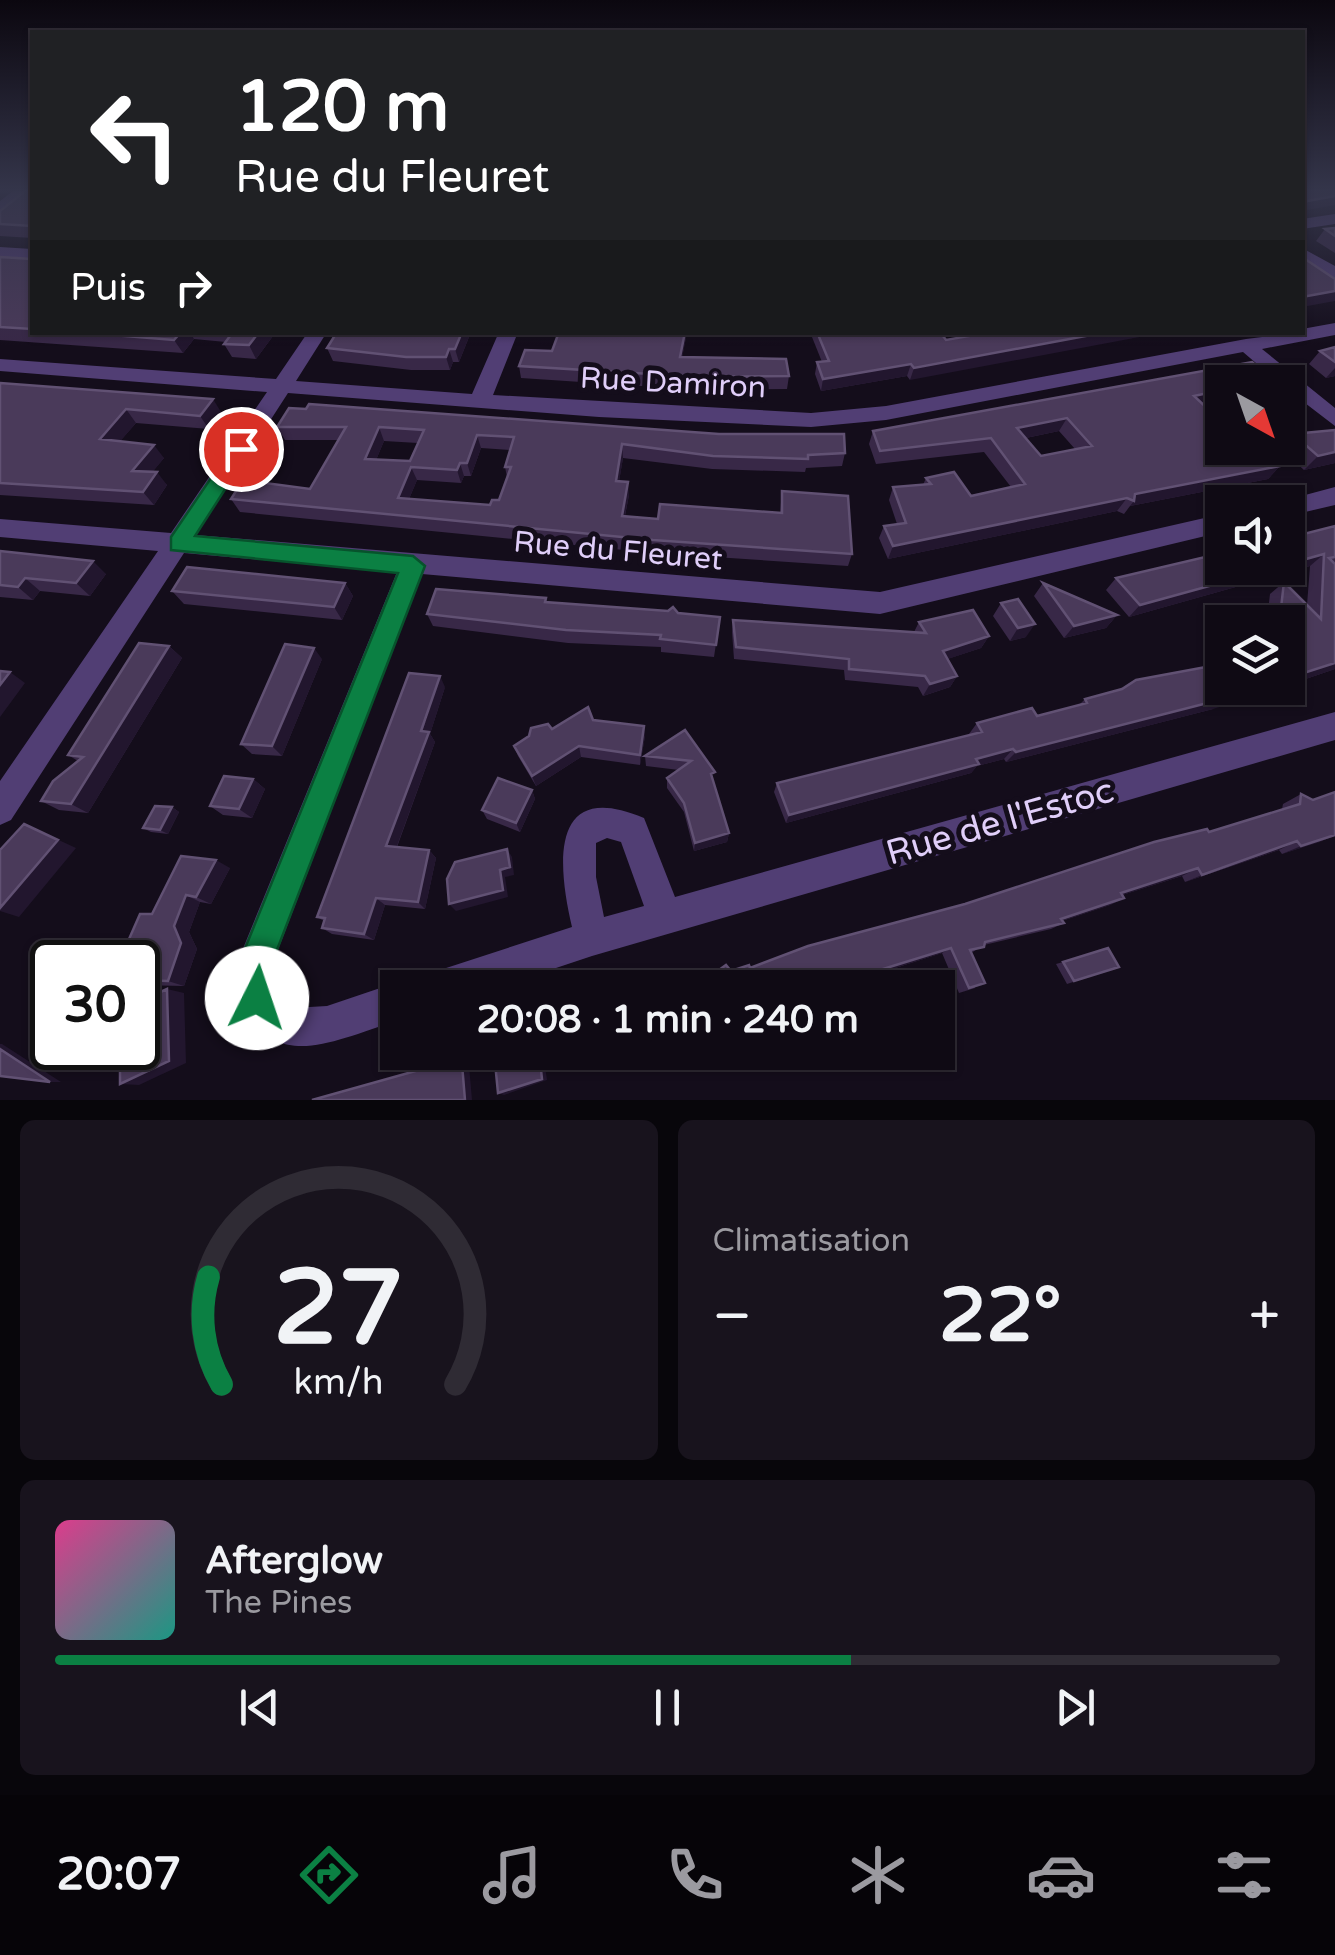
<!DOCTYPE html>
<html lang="fr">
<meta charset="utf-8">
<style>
body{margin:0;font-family:"Varela Round",sans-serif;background:#18131d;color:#f1f3f6;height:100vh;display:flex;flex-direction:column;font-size:38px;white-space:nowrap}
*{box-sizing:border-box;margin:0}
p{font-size:32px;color:#9b9aa0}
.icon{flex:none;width:55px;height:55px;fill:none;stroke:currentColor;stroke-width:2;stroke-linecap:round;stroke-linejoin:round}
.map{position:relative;height:1100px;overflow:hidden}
.details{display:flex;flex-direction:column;gap:20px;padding:20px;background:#08060b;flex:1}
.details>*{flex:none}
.banner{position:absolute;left:30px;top:30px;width:1275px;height:305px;border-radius:0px;box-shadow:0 2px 8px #0004,0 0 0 2px #2f2b34;background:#202124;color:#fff;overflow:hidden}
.needle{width:65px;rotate:140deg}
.buttons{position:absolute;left:1205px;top:365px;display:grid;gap:20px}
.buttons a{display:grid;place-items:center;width:100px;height:100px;border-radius:0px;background:#0f0a14;box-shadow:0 2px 8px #0004,0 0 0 2px #2f2b34;font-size:50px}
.speed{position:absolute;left:30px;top:940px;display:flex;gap:20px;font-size:50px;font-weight:700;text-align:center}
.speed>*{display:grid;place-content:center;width:130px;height:130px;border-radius:50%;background:#0f0a14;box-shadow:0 2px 8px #0004,0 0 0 2px #2f2b34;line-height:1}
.speed .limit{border:5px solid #111;border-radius:15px;background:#fff;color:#111}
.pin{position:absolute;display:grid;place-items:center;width:85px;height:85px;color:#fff;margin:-42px;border:5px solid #fff;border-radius:50%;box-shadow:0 2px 10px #0007}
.me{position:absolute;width:110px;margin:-55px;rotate:4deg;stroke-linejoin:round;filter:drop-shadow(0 0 8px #0008)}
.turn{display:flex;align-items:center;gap:35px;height:210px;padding:0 40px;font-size:45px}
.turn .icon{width:130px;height:130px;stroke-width:2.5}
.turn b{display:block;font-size:70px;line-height:85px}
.then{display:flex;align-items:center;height:95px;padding:0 40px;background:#0003;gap:20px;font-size:38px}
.big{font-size:75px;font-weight:700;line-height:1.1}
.details .card{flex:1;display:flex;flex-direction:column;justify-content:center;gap:15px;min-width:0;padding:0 35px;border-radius:15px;background:#18131d}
.details .dial{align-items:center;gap:0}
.dial svg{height:260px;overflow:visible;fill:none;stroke:#2f2b34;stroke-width:7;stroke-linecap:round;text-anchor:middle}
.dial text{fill:#f1f3f6;stroke:none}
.song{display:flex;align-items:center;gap:30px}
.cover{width:120px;height:120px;border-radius:15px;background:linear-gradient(135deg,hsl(330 70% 55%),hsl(170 70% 35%))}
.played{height:10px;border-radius:5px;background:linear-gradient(90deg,#0b8043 65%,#2f2b34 65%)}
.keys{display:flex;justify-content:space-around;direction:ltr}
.heat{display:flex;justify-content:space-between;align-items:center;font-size:55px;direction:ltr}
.details .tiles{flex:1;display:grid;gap:20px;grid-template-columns:1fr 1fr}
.card:last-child{grid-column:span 2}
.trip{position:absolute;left:380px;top:970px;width:575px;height:100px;border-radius:0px;background:#0f0a14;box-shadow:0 2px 8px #0004,0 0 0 2px #2f2b34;font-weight:700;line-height:100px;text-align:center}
.tab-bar{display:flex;height:160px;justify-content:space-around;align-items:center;background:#060408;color:#9b9aa0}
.tab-bar .icon{width:70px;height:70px}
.tab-bar .on{color:#0b8043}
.tab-bar b{font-size:45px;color:#f1f3f6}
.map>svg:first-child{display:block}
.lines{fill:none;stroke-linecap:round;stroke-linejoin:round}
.minor{fill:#513e74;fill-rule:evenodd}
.wall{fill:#382847;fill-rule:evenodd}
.shaded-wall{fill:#22162e}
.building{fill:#4a3a5a;stroke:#615173;stroke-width:2.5;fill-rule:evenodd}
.route{fill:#0b8043;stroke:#07532c;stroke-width:2.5}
.labels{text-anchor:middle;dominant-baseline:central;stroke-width:10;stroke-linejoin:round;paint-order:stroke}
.street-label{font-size:30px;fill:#e0cef9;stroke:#140d1b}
.near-street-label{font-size:35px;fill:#e0cef9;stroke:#140d1b}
</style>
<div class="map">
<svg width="1335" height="1100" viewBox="0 0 1335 1100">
<rect width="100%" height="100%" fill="#140d1b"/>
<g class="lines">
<path class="minor" d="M13,191H30L0,214V201Z
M1335,214V224L1302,229V219Z
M0,247L32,249V259L0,257Z
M1302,248L1335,266V279L1302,261Z
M1335,323V335L1262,349L1335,408V426L1288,390V382H1278L1243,352L886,420L811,427L599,417L288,393L196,535L880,592L1222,514V532L880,614L422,574L271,968L277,991L292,1008L327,1006L398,982L410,988H398V1020C316,1048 259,1078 235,968L397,572L184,553L11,820L0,825V781L158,551L0,537V519L171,533L267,392L0,371V359L276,379L308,332H327L296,381L472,394L499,332H518L493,395L811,413L886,406L1246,339L1302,332V329Z
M1335,487V505L1288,516V502H1279Z
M1335,712V740L592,956L496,988H422L427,975L440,970L572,927C557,863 550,778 644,818L675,897ZM607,838L621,842L644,906L604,917L596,877V843Z"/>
</g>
<path class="wall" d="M32,191V238L0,236V211Z
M1335,228V253L1316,241L1325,229Z
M0,257L32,259V332H276L256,359L232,357L224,344L226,342L194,339L183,353L0,340Z
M471,332L459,362H453L450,370H411L333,361L327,348Z
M559,332H687L682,357L789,376L787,389L701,390L521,378L519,366L552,351Z
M691,332H723V335Z
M810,332H940L910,380L907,376L821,391L815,374L817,362H822Z
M1335,347V376L1326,378L1309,364L1320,351Z
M1222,382V401L1204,405L1222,448L1280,466L1268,479L1130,506L1124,514L1117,511L888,559L879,538L884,526L897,524L889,500L893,487L923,485L926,478L971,496L1011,487L984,452L876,464L869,444L873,431ZM1059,431L1075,449L1041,456L1026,438Z
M0,383L221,412L209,429L136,423L120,441L164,458L152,472L167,485L154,505L0,495Z
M289,408L845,453L842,466L806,468L805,472L712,469L623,458L619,481L629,495L625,516L658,519L780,513L782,491L852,554L848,566L654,553L240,512L231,499L310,489L339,440H285L277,427ZM384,441L418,443L410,461L376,460ZM481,448L510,450L505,467L507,477L499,500L490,505L409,499L417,480L461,483L464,476H471Z
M1293,434L1335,463L1304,470L1280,448H1288V440Z
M1335,526V669L1288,685V622H1241L1248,617L1268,611L1270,594L1284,582L1307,605L1310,566L1129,617L1106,590L1116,578Z
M0,551L106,574L90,596L40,591L33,600L0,597Z
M345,583L353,596L342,620L184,604L172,591Z
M1043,583L1117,615L1106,628L1064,638L1034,596Z
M546,598L547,602L720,617L714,657L661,652V647L568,643L433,626L427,614Z
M1001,603L1026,637L1010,641L993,616Z
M733,620L914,632L919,622L989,636L981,648L947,659L957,676L950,687L923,696L918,687L845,680L844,670L734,659L732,632Z
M169,646L182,658L88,813L59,810L41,801L78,761L68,755Z
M322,659L282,756L252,754L241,744Z
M445,687L430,734L435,742L397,847L429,850L436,858L425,909L385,905L374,940L332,934L322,928L324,921L317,917Z
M1085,699L1213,709L1006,762L1004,759L977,766L971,773L786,823L774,792L777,783L969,735V734L977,723L1037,716L1079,705Z
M593,720L645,736L640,765L581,757L536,786L518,756L514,746L552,729Z
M685,730L713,782L729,833L727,842L694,851L684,812L667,788V778L679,770L646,766L645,756Z
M253,779L265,789L252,818L223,815L210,806Z
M532,790L535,799L520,832L487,819L482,810Z
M1301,794L1335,836L1282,854L1279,850L1185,882L1182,876L1122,895L1124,898L1110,905L1062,921L1064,923L1051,929L984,945L971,953L975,988L959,993L942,953L833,988H713L711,980L712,975L750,968L1209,832L1282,809L1283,804Z
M172,807L179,812L168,834L151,832L143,828Z
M230,868L211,904L200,902L189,932L197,949L184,986L138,985V962L152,914Z
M1063,962L1119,967L1067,984L1056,964Z"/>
<path class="shaded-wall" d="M1335,196V205L1302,211V202Z
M1335,291V301L1302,307V297Z
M181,332H190L194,339L183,353L174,340Z
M259,332H276L256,359L249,345Z
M462,332H471L459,362L455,349Z
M685,332H687L680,369V357Z
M1107,332H1166L910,380L914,368Z
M449,349L453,362L450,370L446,357Z
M911,364L907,376L821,391L823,379Z
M1335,368V376L1326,378Z
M1222,390V401L1184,409L1194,396Z
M213,399L221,412L209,429L200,416Z
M126,409L136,423L111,452L100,439Z
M1067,418L1059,431L1011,441L1017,428Z
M379,427L384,441L371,472L365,459Z
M477,435L481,448L471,476L467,463Z
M622,444L623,458L617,494L616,481Z
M154,445L164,458L143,484L132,471Z
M1335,452V463L1304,470L1318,456Z
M460,463L464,476L461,483L457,470Z
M1280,466L1268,479L1130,506L1134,501L1135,494Z
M411,467L417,480L404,511L398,498Z
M157,472L167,485L154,505L143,492Z
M628,482L629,495L622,529V516Z
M1127,498L1117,511L888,559L893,546Z
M1324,554L1310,566L1129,617L1140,605L1275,568H1288V564Z
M93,561L106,574L90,596L76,583Z
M25,578L40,591L33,600L18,587Z
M345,583L353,596L342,620L334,607Z
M1117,615L1106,628L1064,638L1074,626Z
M1035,624L1026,637L1010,641L1018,628Z
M989,636L981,648L936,663L943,651Z
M169,646L182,658L88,813L71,804Z
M314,648L322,659L282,756L272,746Z
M1335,663V669L1288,685V678Z
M10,672L25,683L0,717V685Z
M440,676L445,687L430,734L435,742L394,854L386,846Z
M957,676L950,687L923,696L930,684Z
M1259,688H1278L1213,709L1006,762L1016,752Z
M644,726L645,736L640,765V755Z
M579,746L581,757L536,786L532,776Z
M1013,749L1004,759L977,766L971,773L786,823L789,815Z
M253,779L265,789L252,818L239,809Z
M532,790L535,799L520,832L516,823Z
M172,807L179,812L168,834L160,830Z
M24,824L76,848L19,917L0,911V908Z
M729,833L727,842L694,851L695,843Z
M1335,835L1320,842L1282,854L1301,846Z
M1297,841L1279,850L1185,882L1202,875Z
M507,849L512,857L514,875L505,877L508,897L456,911L449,904L500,870Z
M429,850L436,858L425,909L418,902Z
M216,860L230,868L211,904L196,897Z
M1198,868L1182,876L1107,900L1121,893Z
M186,895L200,902L189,932L197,949L184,986L168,981L174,926Z
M376,898L385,905L374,940L364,934Z
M1124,898L1110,905L1049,925L1061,919Z
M46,944L56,947L70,955L65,962H53Z
M951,948L942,953L833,988H826Z
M167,989L184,993L186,1063L139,1085L120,1084Z
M0,1044H2L61,1082H50L0,1049Z
M461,1052L468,1054L472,1100H465Z
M539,1052H543L547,1080L504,1095L498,1093Z
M608,1052H618L581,1064L578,1062Z
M659,1053L660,1056L633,1064L632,1062Z"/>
<path class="building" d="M25,191H32V226L0,224V211Z
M1302,191H1335V196L1302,202Z
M1335,228V236L1325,229Z
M0,257L32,259V329L0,327Z
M1302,257L1335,279V291L1302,297Z
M75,332H181L174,340Z
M233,332H259L249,345L224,344Z
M337,332H462L455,349H449L446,357H406L327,348Z
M559,332H685L680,357L786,359L789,376L701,377L519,366L525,350L552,351Z
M817,332H940L946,340L992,332H1107L914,368L911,364L823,379L817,362L829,361Z
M1335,347V362L1320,351Z
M1252,362L1269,377L1258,379L1263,382H1222V390L1194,396L1222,422V448H1260L1280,466L1135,494L1134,501L1127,498L893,546L884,526L906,523L893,487L931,484L926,478L954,472L971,496L1025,484L991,438L880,451L873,431ZM1067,418L1092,446L1041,456L1017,428Z
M0,383L213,399L200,416L126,409L100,439L154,445L132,471L157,472L143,492L0,483Z
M309,404L719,434H844L845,453L808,455V459L713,456L622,444L616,481L628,482L622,516L658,519L660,504L782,513V491L848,496L852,554L653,540L231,499L243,480L310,489L346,427H277L289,408L306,409ZM379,427L424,430L410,461L365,459ZM477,435L514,437L505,467H511L499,500H492L490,505L398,498L411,467L457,470L460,463H467Z
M1288,405L1299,415L1289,425L1288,424Z
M1335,430V452L1318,456L1293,434Z
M1335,526V557L1329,558L1335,564V663L1288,678V622H1258L1248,617L1281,608L1284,582L1321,619L1324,554L1288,564V538Z
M0,551L93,561L76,583L25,578L18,587L0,585Z
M1222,553V568H1275L1140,605L1116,578Z
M187,567L345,583L334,607L172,591Z
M1043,583L1117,615L1074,626Z
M436,589L546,598L545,602L668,611L673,607L678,613L720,617L716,645L660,639L661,635L566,630L427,614Z
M1018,599L1035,624L1018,628L1001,603Z
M973,610L989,636L943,651L957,676L930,684L925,676L849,669V659L736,647L733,620L926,633L919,622Z
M139,643L169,646L71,804L41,801L53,781L83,757L68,755Z
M285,644L314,648L272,746L241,744Z
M1222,664V688H1259L1227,698L1016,752L1013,749L976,759L979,764L789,815L777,783L982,732L977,723L1032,708L1037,716L1087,703L1085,699L1122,689L1136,680Z
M0,671L10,672L0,685Z
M409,673L440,676L421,731L429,732L386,846L429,850L418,902L376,898L364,934L322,928L325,918L317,917Z
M588,707L593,720L644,726L640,755L579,746L532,776L514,746L529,736L531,728L548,724L552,729Z
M685,730L715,772L711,774L729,833L695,843L684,803L667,778L691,761L645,756Z
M224,776L253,779L239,809L210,806Z
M498,778L532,790L516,823L482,810Z
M1335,792V835L1301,846L1297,841L1202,875L1198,868L1121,893L1124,898L1061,919L1064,923L985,942L984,947L970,950L985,983L969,988L951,948L828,986V988H716L712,975L726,965L731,971L749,965L750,968L808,946L965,904L1154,842L1207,829L1209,832L1300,804L1301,794L1313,800Z
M155,806L172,807L160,830L143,828Z
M24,824L58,840L0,908V850Z
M507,849L510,867L500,870L503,890L449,904L447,879L455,862Z
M181,856L216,860L196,897L186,895L174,926L181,943L168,981L138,980V962H119L140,914H152Z
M46,944L61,952L47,970L32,962Z
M1108,948L1119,967L1074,981L1063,962Z
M658,981L660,988H638Z
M167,989L169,1061L120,1084V1048H138V1002Z
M52,1006V1026L43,1025Z
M0,1049L50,1082L0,1076Z
M457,1052H461L465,1100H312L419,1070V1064Z
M494,1052H539L542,1079L498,1093Z
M577,1052H608L578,1062Z
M630,1052H659V1053L632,1062Z"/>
<linearGradient id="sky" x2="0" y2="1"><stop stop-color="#0b070f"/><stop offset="0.55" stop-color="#34354a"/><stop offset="1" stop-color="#34354a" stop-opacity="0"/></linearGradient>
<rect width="1335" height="345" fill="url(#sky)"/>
<path class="route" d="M241,442L251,449L195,536L413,556L425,566L270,968L274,998L269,1010L257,1015L245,1010L237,968L398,573L171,550V537L234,444Z"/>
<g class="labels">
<g class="street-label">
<text transform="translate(673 383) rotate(3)">Rue Damiron</text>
<text transform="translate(618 551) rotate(5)">Rue du Fleuret</text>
</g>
<g class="near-street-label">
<text transform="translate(1000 822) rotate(-16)">Rue de l'Estoc</text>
</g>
</g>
</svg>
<div class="buttons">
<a><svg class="needle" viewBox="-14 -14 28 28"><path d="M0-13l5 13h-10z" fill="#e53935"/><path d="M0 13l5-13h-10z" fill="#9b9aa0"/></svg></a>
<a><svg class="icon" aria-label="sound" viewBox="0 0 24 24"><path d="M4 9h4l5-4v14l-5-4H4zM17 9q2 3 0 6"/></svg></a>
<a><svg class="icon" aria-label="layers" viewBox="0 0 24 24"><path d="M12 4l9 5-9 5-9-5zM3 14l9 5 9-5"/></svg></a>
</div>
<div class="speed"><div class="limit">30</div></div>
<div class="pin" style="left:241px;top:449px;background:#d93025"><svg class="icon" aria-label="arrive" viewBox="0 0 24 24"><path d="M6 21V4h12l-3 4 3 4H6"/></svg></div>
<svg class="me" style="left:257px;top:998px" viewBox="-20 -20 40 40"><circle r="19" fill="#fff"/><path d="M0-13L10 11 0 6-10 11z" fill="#0b8043"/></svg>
<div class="trip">20:08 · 1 min · 240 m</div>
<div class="banner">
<div class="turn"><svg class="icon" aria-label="left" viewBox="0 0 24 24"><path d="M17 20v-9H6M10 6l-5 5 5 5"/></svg><div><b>120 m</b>Rue du Fleuret</div></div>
<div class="then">Puis<svg class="icon" aria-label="right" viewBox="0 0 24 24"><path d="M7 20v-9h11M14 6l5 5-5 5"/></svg></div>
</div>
</div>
<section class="details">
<div class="tiles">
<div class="card dial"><svg viewBox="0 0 100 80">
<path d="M14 69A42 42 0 1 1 86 69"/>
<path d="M14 69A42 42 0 0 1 10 36" stroke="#0b8043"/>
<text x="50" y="56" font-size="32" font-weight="700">27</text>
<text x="50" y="72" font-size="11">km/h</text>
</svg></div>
<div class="card"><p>Climatisation</p>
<div class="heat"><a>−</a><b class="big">22°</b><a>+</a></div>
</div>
<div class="card">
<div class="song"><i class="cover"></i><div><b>Afterglow</b><p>The Pines</p></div></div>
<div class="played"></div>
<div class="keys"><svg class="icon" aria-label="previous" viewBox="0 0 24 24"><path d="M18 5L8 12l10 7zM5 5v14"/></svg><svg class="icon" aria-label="pause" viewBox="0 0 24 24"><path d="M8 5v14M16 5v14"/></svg><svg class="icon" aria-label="next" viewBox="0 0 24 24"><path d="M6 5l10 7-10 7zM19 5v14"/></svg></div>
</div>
</div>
</section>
<nav class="tab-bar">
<b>20:07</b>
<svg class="icon on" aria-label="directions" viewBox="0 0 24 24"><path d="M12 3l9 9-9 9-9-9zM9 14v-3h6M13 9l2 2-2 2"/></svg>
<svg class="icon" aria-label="music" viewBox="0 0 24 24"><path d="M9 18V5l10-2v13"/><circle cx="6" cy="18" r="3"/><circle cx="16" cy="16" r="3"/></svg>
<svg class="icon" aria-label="phone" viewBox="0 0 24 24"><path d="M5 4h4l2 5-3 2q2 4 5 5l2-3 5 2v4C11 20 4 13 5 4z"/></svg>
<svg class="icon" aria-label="climate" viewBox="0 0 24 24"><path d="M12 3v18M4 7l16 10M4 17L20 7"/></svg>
<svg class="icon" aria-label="car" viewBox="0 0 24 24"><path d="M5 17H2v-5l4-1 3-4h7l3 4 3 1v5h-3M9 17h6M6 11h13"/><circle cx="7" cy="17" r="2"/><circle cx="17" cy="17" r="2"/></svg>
<svg class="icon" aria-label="filters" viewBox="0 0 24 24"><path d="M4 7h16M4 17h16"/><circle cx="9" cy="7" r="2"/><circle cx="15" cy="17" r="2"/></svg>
</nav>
